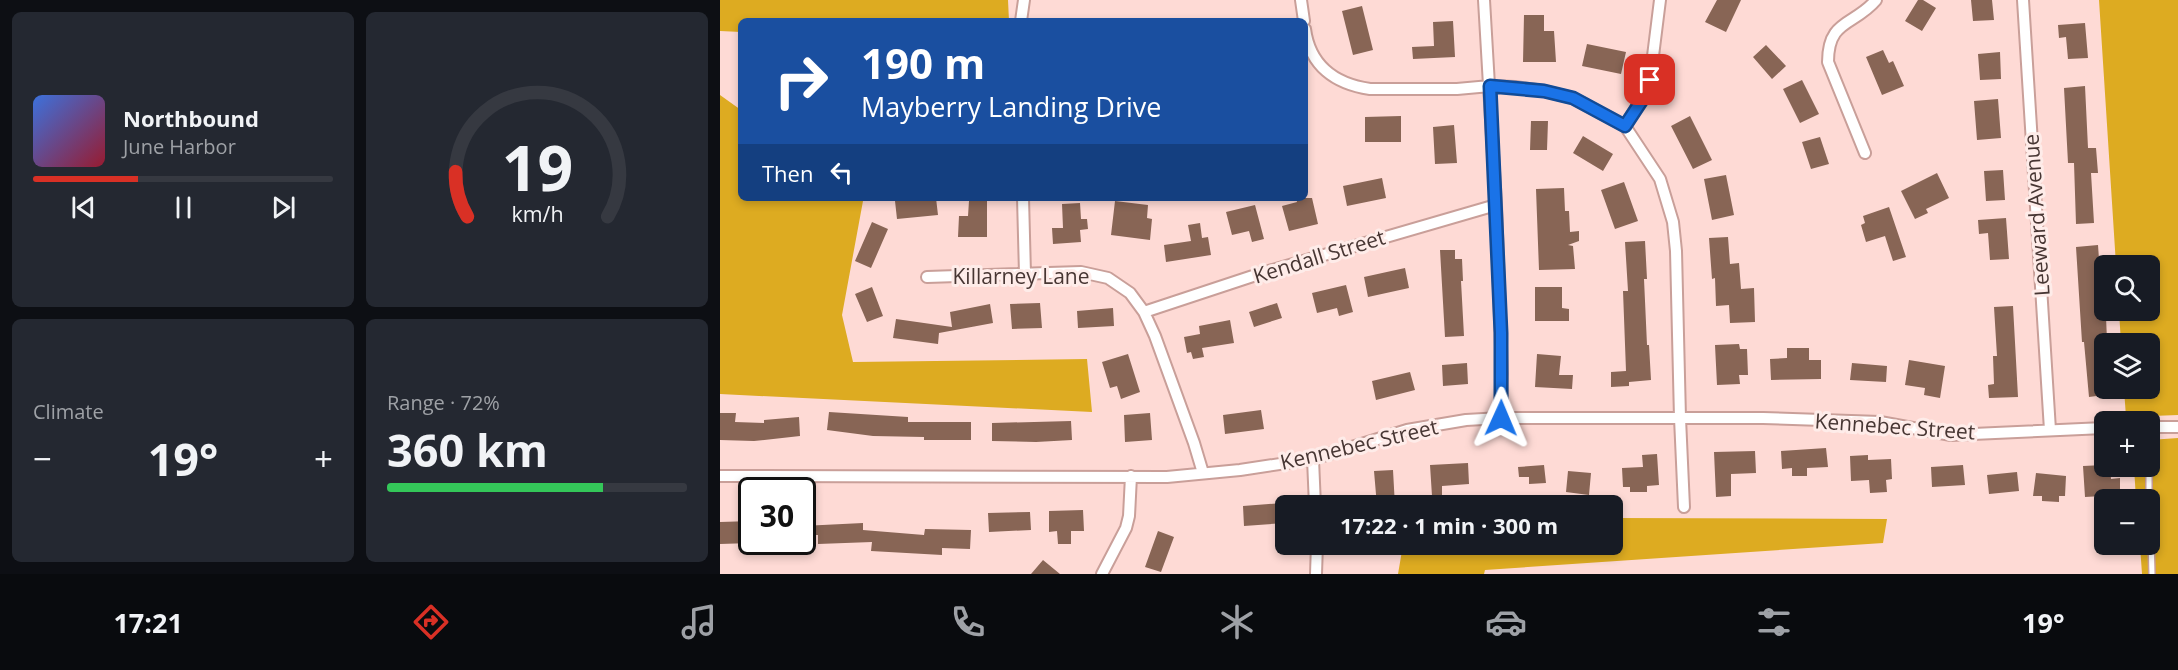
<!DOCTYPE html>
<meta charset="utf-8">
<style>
body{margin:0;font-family:"Open Sans",sans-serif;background:#242831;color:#f1f3f6;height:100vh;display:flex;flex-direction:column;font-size:22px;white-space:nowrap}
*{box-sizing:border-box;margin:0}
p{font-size:20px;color:#9ea1a6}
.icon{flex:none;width:33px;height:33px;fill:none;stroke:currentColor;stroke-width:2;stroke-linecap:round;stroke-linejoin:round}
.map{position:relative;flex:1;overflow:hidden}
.sheet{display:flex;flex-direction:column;gap:12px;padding:12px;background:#0d0f14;width:720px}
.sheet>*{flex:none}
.top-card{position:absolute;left:18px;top:18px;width:570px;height:183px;border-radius:9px;box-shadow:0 3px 9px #0003;background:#1a4fa0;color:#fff;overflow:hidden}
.buttons{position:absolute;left:1374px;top:255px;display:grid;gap:12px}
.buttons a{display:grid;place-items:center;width:66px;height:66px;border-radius:9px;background:#171b24;box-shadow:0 3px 9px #0003;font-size:30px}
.speed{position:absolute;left:18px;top:477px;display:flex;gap:12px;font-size:30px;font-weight:700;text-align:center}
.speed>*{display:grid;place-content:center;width:78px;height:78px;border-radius:50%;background:#171b24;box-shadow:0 3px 9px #0003;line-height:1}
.speed .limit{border:3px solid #111;border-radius:9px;background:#fff;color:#111}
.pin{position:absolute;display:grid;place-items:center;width:51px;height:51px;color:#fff;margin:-26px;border-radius:12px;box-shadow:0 3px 9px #0006}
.me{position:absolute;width:66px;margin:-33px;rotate:1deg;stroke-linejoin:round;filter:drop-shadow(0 0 4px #0008)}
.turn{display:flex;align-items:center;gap:21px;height:126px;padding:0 24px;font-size:27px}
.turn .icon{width:78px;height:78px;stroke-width:2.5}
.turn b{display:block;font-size:42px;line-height:51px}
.then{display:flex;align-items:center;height:57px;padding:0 24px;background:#0003;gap:12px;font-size:22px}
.big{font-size:45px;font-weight:700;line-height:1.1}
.sheet .card{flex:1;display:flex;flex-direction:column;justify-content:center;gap:9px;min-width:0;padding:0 21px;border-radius:9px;background:#242831}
.sheet .dial{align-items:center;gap:0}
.dial svg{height:156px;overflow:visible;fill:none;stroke:#363941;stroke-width:7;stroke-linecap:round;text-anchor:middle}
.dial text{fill:#f1f3f6;stroke:none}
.song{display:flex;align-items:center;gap:18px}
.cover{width:72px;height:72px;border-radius:9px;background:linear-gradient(135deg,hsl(220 70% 55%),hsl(350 70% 35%))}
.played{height:6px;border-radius:3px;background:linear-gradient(90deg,#d93025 35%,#363941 35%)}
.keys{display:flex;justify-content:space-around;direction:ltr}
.heat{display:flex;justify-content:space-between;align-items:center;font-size:33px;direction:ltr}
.charge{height:9px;border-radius:4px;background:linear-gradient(90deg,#34c759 72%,#363941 0)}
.sheet .tiles{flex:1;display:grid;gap:12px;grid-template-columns:repeat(2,1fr)}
.trip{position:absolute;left:555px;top:495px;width:348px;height:60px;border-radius:9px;background:#171b24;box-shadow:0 3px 9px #0003;font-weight:700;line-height:60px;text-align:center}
.menu{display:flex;height:96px;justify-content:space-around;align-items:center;background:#090b0e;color:#9ea1a6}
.menu .icon{width:42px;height:42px}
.menu .current{color:#d93025}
.menu b{font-size:27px;color:#f1f3f6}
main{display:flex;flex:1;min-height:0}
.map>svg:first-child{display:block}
.green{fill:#ddab21}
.building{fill:#886555}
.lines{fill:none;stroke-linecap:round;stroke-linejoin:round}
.service-casing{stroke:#c99f99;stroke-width:8}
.minor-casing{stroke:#c99f99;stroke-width:14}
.service{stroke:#fff;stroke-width:5}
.minor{stroke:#fff;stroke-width:10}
.route-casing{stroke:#114b97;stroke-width:15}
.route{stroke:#1a73e8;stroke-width:10}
.labels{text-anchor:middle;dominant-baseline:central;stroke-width:6;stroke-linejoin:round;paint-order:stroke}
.street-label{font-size:21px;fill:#473633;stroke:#feece9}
</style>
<main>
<section class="sheet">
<div class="tiles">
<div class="card">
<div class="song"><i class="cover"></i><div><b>Northbound</b><p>June Harbor</p></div></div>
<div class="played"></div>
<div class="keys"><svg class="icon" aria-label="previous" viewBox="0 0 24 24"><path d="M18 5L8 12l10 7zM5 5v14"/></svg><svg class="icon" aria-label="pause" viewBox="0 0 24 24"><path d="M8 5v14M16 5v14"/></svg><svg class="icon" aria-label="next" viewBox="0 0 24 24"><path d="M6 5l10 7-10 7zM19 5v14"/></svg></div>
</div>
<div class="card dial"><svg viewBox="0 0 100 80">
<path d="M14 69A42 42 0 1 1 86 69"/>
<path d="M14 69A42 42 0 0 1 8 46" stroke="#d93025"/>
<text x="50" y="56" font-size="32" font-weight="700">19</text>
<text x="50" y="72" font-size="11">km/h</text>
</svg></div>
<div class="card"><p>Climate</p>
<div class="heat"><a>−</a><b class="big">19°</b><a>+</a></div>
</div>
<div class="card"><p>Range · 72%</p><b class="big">360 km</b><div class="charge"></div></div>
</div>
</section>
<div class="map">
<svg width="1458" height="574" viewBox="0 0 1458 574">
<rect width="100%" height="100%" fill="#fedad5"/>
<path class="green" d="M0,0H288L289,21H21V32L0,31Z
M1379,0H1458V415L1406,417L1404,389L1430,388V344L1401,343L1399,311L1430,310V266L1396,265Z
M0,95L21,110V198H139L143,201L122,315L133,362L367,359L372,412L0,394Z
M1458,438V574H1422L1420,545L1430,544V500L1416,499L1414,467L1430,466V440Z
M893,518L1167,519L1163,543L765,570L764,574H678L683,545L892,544Z"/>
<path class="building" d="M997,0H1021L1006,32L985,22Z
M1198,0H1203L1216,8L1202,31L1185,21Z
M1251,0H1272L1274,20L1253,21Z
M642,6L653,50L633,55L622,11Z
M804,15H824V31H834L836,62H803Z
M733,21L735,57L693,59L692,47L714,46L713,22Z
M1365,23L1368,58L1348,59L1346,37L1339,38L1338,25Z
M867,44L906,52L901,74L862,66Z
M1046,45L1066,66L1052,79L1033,57Z
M1163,50L1169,63L1173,61L1184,86L1162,95L1146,57Z
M1280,52L1281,79L1260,80L1258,54Z
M1082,80L1099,114L1080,123L1063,89Z
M1365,86L1368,148H1376L1378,173H1371L1374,223L1356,224L1354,163H1348L1344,88Z
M1278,99L1281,138L1257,140L1254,101Z
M681,116V142H645V117Z
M970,116L992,160L973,169L951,126Z
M811,121H828L827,150H810Z
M734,125L737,163L715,164L713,127Z
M863,136L893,154L883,171L853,153Z
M1100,137L1109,164L1091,169L1082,142Z
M1283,170L1285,200L1266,201L1264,171Z
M1217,173L1229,198L1206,209L1208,213L1195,219L1181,191Z
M1006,175L1014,215L992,220L984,179Z
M662,178L666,198L627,206L623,186Z
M904,182L918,221L895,229L881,190Z
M844,188L845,211H849L850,232L859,231V241L848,245L853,246L855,269L819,270L816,189Z
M216,198L218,215L177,219L175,201Z
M576,198H592L598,224L569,231L562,206L577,202Z
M249,201H267V237H238L239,216H248Z
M395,201L428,205L427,218L432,219L430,240L391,235Z
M360,203L361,219H367L368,229L360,230L361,242L333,244L332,228H343L342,204Z
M535,205L544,239L532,242L529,231L512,235L506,212Z
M1169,207L1186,257L1173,261L1165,236L1146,242L1141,225L1145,223L1143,216Z
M1286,218L1289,259L1270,260L1268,233L1259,234L1258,220Z
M152,222L168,229L151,268L135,261Z
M480,223L482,238L488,237L491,255L446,262L444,245L471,241L468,225Z
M1008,237L1010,264L1019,263L1021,289L1034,288L1035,322L1010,323L1009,305L996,306L995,278L992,279L989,238Z
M925,241L927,279H924L927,345H929L931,380L909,382V386L891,387V372L906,371L903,291H908L905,242Z
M1378,245L1381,287H1374L1377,318L1386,317L1387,340H1384V395L1369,397L1364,342H1362L1356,247Z
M720,250H735V259H742L743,281H741L744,336L725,337Z
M685,268L689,288L648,297L644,277Z
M626,285L633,312L619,316L617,308L597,313L592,293Z
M152,287L163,316L147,322L135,294Z
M815,287H842V308L849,309V321H815Z
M320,303L322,328L292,329L290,304Z
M557,303L562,318L534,327L529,312Z
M270,304L273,323L219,333L218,344L173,338L176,319L232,327L230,312Z
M1293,306L1298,397L1269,398L1268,385L1274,384L1273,356H1277L1274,307Z
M393,308L394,326L358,328L357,311Z
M510,320L514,343L482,348L484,357L473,359L471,352L467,353L464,337L480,334L479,326Z
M1019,344L1020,349H1027L1028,375H1019L1020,384L997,385L995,345Z
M1067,348H1089V360H1101V379L1051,380L1050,359L1067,358Z
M408,354L420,392L401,399L397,386L390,388L382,362Z
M817,354L841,356L839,375H853L852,389L815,387Z
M1189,360L1225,366L1220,398L1204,395L1205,388L1185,385Z
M747,363L748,384L723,386L722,365Z
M1132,363L1167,366L1166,382L1130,380Z
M690,372L695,390L656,400L652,381Z
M541,410L544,429L505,434L503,415Z
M109,412L188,417V422H251V440H204V437L153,436L107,430Z
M0,413H16L15,422L44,423V420L79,417L80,436L34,441L0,440Z
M430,413L432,440L405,442L404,415Z
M351,421L352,440L316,442L272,441V423Z
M1106,448L1108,467L1087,468V476H1072V468L1062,469L1061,451Z
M1035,451L1036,473L1011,474V496L996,497L994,452Z
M937,454L939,485L927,486V492H910V487H903L902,468L923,467L922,455Z
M1148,455V460L1171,459L1172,479L1166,480L1167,492L1150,493L1149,480L1131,481L1130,456Z
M748,463L749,484L722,486V495L712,496L710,465Z
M824,465L826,483L809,484V477H799L798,467Z
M1243,465L1245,485L1212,487L1211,467Z
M1384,465L1390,466L1391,479L1400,478V495L1365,497L1363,466Z
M673,470L675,506H657L654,471Z
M848,471L871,473L869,495L846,492Z
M1297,472L1299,491L1269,494L1267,475Z
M1316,473L1346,476L1345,496H1339V502L1322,501V496H1313Z
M563,503L565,523L524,526L523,506Z
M363,510L364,531H351V544H338L337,531L329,532V511Z
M310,512L311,530L269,532L268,513Z
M32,521V543L0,544V522Z
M143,523V530L204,535L205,529L251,530L250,549L222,548V555L151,551L152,542L98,544V535H82V526Z
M438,531L454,537L441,572L425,567Z
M323,560L340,574H311Z"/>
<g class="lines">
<g class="service-casing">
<path id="service" d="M1430,465L1435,427
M1429,466V500
M1430,501L1432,574"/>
</g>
<g class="minor-casing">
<path id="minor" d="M581,0L584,21
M764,0L776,205L782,374L781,418
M1303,0L1330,430
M301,21L304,0
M585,29C590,66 615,84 650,89H737L770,86L795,87L824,91L853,98L905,126L940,179L953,222L956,251L960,418L964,507
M905,126L925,94L930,80L940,0
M1145,153L1108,62C1108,19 1134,26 1156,0
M303,198L305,274
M207,277L361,272L388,278L410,293L424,312L435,336L474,443L483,473
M424,312L542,273L776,205
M1430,427H1458
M593,459L595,506
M0,476L447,477L520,470L593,459L687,430L746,420L781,418H1043L1160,422L1231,435L1384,428
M382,574L406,528L409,516L411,476
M596,574L597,544"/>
</g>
<use href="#service" class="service"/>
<use href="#minor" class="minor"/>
</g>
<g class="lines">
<g class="route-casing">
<path id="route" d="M781,418V333L770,86L824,91L853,98L905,126L926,94L930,80"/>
</g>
<use href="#route" class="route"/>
</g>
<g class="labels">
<g class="street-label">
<text transform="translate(1316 215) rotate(-94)">Leeward Avenue</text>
<text transform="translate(599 256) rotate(-17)">Kendall Street</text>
<text x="301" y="276">Killarney Lane</text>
<text transform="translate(1175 426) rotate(4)">Kennebec Street</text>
<text transform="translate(639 444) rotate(-13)">Kennebec Street</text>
</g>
</g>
</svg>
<div class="buttons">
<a><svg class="icon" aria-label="search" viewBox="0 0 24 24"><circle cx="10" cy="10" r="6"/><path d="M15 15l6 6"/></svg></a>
<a><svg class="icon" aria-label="layers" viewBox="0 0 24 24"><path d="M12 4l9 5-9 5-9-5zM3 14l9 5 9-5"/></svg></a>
<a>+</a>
<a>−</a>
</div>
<div class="speed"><div class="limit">30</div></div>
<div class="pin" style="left:930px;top:80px;background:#d93025"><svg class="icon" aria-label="arrive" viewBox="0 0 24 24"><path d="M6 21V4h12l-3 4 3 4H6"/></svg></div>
<svg class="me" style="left:781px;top:418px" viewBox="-20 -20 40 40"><path d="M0-17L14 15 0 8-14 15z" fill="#1a73e8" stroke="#fff" stroke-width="4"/></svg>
<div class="trip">17:22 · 1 min · 300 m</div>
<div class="top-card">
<div class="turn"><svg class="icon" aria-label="right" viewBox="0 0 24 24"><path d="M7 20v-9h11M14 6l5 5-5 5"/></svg><div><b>190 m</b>Mayberry Landing Drive</div></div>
<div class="then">Then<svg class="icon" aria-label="left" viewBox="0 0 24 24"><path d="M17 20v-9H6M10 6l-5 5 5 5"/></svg></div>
</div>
</div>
</main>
<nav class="menu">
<b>17:21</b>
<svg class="icon current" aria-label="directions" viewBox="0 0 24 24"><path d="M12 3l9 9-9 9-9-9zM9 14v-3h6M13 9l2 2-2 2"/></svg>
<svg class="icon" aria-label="music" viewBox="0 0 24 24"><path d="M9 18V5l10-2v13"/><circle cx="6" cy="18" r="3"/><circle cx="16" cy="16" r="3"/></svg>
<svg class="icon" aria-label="phone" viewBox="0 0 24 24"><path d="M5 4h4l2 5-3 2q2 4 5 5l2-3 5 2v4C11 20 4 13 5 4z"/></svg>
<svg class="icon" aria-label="climate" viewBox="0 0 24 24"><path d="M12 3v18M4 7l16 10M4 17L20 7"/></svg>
<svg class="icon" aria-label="car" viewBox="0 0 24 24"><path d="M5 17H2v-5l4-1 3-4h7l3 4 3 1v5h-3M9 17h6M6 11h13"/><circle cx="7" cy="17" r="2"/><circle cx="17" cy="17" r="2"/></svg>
<svg class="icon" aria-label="filters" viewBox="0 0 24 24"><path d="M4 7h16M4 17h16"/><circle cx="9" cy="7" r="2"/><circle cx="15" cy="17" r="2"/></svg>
<b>19°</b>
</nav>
